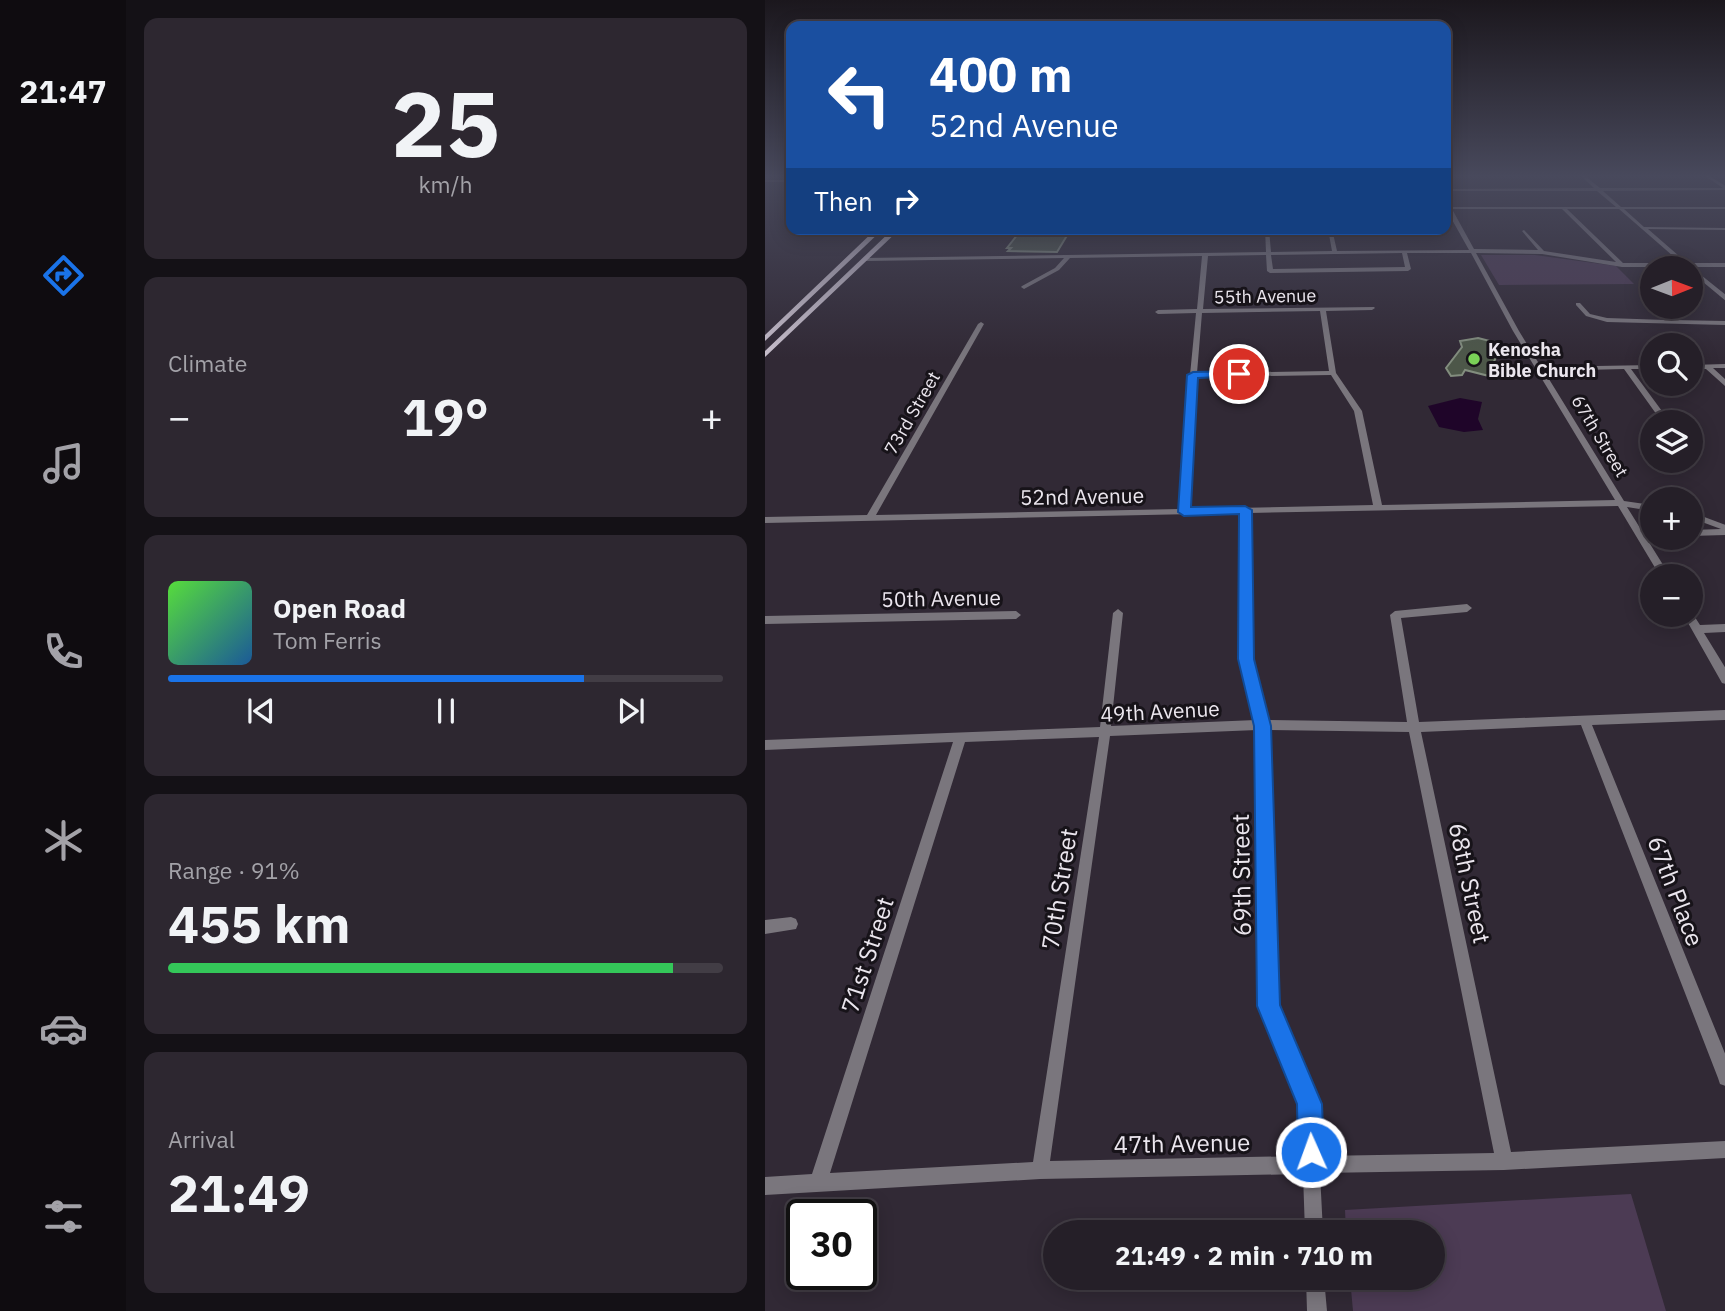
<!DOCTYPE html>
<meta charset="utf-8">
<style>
body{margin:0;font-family:"IBM Plex Sans",sans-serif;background:#2d2730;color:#f1f3f6;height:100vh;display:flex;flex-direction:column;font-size:26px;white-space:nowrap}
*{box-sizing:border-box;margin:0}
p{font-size:23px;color:#a3a2a8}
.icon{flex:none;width:38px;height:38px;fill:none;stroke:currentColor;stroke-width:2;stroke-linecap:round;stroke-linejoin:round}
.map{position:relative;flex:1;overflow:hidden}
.side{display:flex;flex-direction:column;gap:18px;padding:18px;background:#141116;width:639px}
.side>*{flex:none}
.top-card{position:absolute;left:21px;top:21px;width:665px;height:214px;border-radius:14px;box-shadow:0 4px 18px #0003,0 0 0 2px #423d45;background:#1a4fa0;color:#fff;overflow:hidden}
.needle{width:46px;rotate:89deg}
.tools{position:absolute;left:875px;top:256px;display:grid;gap:14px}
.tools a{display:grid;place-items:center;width:63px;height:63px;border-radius:50%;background:#251f28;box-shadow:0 4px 18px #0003,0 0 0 2px #423d45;font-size:35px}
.speed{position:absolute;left:21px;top:1199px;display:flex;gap:14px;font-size:35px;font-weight:700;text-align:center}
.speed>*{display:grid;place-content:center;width:91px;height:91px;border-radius:50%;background:#251f28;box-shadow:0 4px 18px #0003,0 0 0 2px #423d45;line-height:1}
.speed .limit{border:4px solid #111;border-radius:10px;background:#fff;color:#111}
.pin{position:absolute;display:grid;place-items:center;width:60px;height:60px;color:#fff;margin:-30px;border:4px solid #fff;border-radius:50%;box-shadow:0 2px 7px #0007}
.me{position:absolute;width:77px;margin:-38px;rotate:358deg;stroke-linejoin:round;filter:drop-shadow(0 0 5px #0008)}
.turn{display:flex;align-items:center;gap:24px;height:147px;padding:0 28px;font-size:32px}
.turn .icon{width:91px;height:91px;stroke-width:2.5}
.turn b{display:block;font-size:49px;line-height:60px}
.then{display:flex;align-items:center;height:66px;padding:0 28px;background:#0003;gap:14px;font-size:26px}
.big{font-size:52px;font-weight:700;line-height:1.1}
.side .widget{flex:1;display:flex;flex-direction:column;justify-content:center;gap:10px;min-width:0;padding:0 24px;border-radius:14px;background:#2d2730}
.side .dial{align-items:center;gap:0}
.dial b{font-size:91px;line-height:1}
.song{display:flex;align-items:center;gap:21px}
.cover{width:84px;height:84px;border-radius:10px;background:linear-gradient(135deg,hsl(110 70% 55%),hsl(210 70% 35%))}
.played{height:7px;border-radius:4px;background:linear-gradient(90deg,#1a73e8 75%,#423d45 75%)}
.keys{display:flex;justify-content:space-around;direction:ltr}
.heat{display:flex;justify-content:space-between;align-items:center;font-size:38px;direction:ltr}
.charge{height:10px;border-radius:5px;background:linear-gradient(90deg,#34c759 91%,#423d45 0)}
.trip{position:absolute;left:278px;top:1220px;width:402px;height:70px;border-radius:35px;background:#251f28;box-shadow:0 4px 18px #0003,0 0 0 2px #423d45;font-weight:700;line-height:70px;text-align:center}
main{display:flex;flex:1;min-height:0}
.dock{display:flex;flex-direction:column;width:126px;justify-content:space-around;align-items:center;background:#0f0c10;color:#a3a2a8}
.dock .icon{width:49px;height:49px}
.dock .current{color:#1a73e8}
.dock b{font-size:32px;color:#f1f3f6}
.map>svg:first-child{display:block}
.green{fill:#4c3b54}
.water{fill:#1f0529}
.building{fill:#4d5749;stroke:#828d7e;stroke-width:2}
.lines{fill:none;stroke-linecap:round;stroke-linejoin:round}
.minor{fill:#7a767d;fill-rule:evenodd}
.major{fill:#c9c0cd;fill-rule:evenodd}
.route{fill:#1a73e8;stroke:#114b97;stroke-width:2}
.poi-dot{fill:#7ad157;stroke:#171319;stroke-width:2.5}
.labels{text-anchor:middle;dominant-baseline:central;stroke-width:6;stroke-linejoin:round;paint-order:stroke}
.far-street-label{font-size:18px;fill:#ebe6ee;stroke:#171319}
.far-poi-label{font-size:18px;font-weight:bold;fill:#ebe6ee;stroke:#171319;text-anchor:start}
.street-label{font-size:21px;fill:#ebe6ee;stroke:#171319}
.near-street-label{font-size:24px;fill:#ebe6ee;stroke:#171319}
</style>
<main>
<nav class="dock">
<b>21:47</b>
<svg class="icon current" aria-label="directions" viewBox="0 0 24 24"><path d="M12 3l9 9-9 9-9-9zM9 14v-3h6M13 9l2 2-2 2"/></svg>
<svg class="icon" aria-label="music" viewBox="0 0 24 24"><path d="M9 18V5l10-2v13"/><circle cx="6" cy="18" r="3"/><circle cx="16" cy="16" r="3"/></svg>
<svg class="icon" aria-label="phone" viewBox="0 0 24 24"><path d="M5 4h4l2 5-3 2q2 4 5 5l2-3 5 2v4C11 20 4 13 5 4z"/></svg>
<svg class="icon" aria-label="climate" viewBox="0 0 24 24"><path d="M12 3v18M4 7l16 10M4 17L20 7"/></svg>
<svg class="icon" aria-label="car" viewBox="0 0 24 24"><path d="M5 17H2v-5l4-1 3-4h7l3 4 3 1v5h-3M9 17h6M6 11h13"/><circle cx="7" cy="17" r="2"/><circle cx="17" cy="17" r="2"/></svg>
<svg class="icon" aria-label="filters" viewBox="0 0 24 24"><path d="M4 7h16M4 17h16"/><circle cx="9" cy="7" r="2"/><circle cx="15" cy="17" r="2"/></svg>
</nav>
<section class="side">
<div class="widget dial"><b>25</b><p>km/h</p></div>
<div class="widget"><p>Climate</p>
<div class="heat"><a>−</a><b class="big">19°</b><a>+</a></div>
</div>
<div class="widget">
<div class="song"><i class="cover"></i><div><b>Open Road</b><p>Tom Ferris</p></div></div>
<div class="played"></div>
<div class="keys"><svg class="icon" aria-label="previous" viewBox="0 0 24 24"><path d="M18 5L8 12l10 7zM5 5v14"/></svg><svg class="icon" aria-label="pause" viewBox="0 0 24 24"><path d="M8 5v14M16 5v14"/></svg><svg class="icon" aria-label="next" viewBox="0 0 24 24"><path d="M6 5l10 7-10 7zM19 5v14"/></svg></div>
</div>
<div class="widget"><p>Range · 91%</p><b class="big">455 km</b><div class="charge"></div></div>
<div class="widget"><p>Arrival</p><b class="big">21:49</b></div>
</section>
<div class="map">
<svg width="961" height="1311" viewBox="0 0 961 1311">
<rect width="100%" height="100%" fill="#312935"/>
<path class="green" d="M716,255H770L851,266L869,284L734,285Z
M866,1194L901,1311H588L585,1278H668V1232H581L580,1210Z"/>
<path class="water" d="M695,398L717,402L713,419L718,430L699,432L674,427L663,406Z"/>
<path class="building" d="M262,229H306L292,252L243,251L246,248H242L253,234H259Z
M713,338L729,342L734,352L726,367L738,370L732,378L700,370L697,375L686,376L681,368L697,347L695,341Z"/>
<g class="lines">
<path class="minor" d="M816,176H820L835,188H958L940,176H944L961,186V190L838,191L856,207H961V209H859L879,227L961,228V230L883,229L922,263H961V267H857L777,254L711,253L754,331L776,367L887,365V369H866L905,422H897L859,369L779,371L859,501L887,505V511L862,507L905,576H895L853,506L484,513L486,659L502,720L642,722L625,615L630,611L702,604L707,608L702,612L636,618L654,722L961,710V720L827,725L961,1056V1086L955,1084L953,1078L816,725L656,732L746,1152L961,1141V1158L739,1170L555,1173L558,1232H540L538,1174L275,1179L0,1195V1177L47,1174L188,742L0,750V740L335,727L348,613L353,609L358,613L346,726L491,720L476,659V513L0,523V517L102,515L213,324L216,322L219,324L111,515L415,509L425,375L431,313L393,314L390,312L393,310L432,309L437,256L305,258L294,270L259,289L256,287L257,286L290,268L299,258L101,261L99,258L501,252L500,229H504L506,252L567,251L563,229H567L572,251L704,250L681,209V202L685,207H851L832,191H681V189L829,188ZM687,209H797L851,262L779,251L759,230L757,231L773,250L709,249ZM802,209H854L916,263H858ZM637,253L640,267L508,269L506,255ZM642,253H706L748,331L850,500L617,505L597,411L571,373L561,311L607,310L610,308L609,307L438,309L443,256L501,255L502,271L505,273L643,271L646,269ZM555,311L564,371L432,373L437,313ZM566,375L589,411L608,505L423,509L431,377ZM492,730L495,1006L536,1104L537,1156L285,1161L345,736ZM504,730L644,732L729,1153L555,1156L552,1104L511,1006ZM334,737L268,1162L65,1173L200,742Z
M0,180H26V182H0Z
M926,267L961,295V301L926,272L925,268Z
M811,303H815L825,314L842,318L901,320L890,306H896L907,320L961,321V325L842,322L821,316L811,305Z
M961,364V368H948L961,380V387L941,369H926V365Z
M926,512L961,525V535L926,536V530L956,529L926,518Z
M251,611L256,615L251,619L0,624V616Z
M926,611L935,625L961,624V632L939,633L961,669V684L957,683L918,614H926Z
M26,917L31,919L33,924L31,929L0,934V920Z
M541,1278H559L562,1311H542Z"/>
<path class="major" d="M111,229H118L0,341V335Z
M128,229H135L0,357V351Z"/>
</g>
<linearGradient id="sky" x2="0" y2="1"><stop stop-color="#1b171d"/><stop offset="0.49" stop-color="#48495c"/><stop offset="1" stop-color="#48495c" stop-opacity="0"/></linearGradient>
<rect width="961" height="359" fill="url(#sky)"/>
<path class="route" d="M474,371L478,372V376L433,378L426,507L480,506L487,510L489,659L506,726L515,1005L557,1104L559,1152L555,1161L546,1164L537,1161L533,1152L532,1104L492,1006L489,726L473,659L474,514L419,516L413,512L422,375L428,372Z"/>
<circle class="poi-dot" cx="709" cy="359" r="7"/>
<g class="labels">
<g class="far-street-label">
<text transform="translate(500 296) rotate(-1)">55th Avenue</text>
<text transform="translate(147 413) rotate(-60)">73rd Street</text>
<text transform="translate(835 436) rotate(59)">67th Street</text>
</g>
<g class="far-poi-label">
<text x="723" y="349">Kenosha<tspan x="723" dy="21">Bible Church</tspan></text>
</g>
<g class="street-label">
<text transform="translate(317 496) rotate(-1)">52nd Avenue</text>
<text transform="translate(176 598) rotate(-1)">50th Avenue</text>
<text transform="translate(395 711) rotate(-3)">49th Avenue</text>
</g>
<g class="near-street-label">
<text transform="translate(476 875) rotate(-91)">69th Street</text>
<text transform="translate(705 883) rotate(78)">68th Street</text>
<text transform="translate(294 889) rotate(-81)">70th Street</text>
<text transform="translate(911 891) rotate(69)">67th Place</text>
<text transform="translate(102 955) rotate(-72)">71st Street</text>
<text transform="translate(417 1143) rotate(-1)">47th Avenue</text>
</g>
</g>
</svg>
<div class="tools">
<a><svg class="needle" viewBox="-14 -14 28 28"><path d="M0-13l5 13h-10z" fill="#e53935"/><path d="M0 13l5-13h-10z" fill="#a3a2a8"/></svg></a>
<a><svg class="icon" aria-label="search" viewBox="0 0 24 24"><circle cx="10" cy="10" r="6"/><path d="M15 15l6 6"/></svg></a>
<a><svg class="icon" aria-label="layers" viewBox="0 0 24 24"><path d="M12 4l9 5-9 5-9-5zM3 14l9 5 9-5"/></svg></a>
<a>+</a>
<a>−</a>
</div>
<div class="speed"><div class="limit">30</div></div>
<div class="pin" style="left:474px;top:374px;background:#d93025"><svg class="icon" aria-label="arrive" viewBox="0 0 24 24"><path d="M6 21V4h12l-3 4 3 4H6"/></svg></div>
<svg class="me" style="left:546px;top:1152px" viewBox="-20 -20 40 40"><circle r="17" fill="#1a73e8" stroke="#fff" stroke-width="3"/><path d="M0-11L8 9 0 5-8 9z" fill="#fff"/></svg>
<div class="trip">21:49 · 2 min · 710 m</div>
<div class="top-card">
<div class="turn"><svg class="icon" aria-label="left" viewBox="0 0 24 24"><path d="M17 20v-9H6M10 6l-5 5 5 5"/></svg><div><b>400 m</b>52nd Avenue</div></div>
<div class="then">Then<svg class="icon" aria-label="right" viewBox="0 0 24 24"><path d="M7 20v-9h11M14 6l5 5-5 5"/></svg></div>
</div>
</div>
</main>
